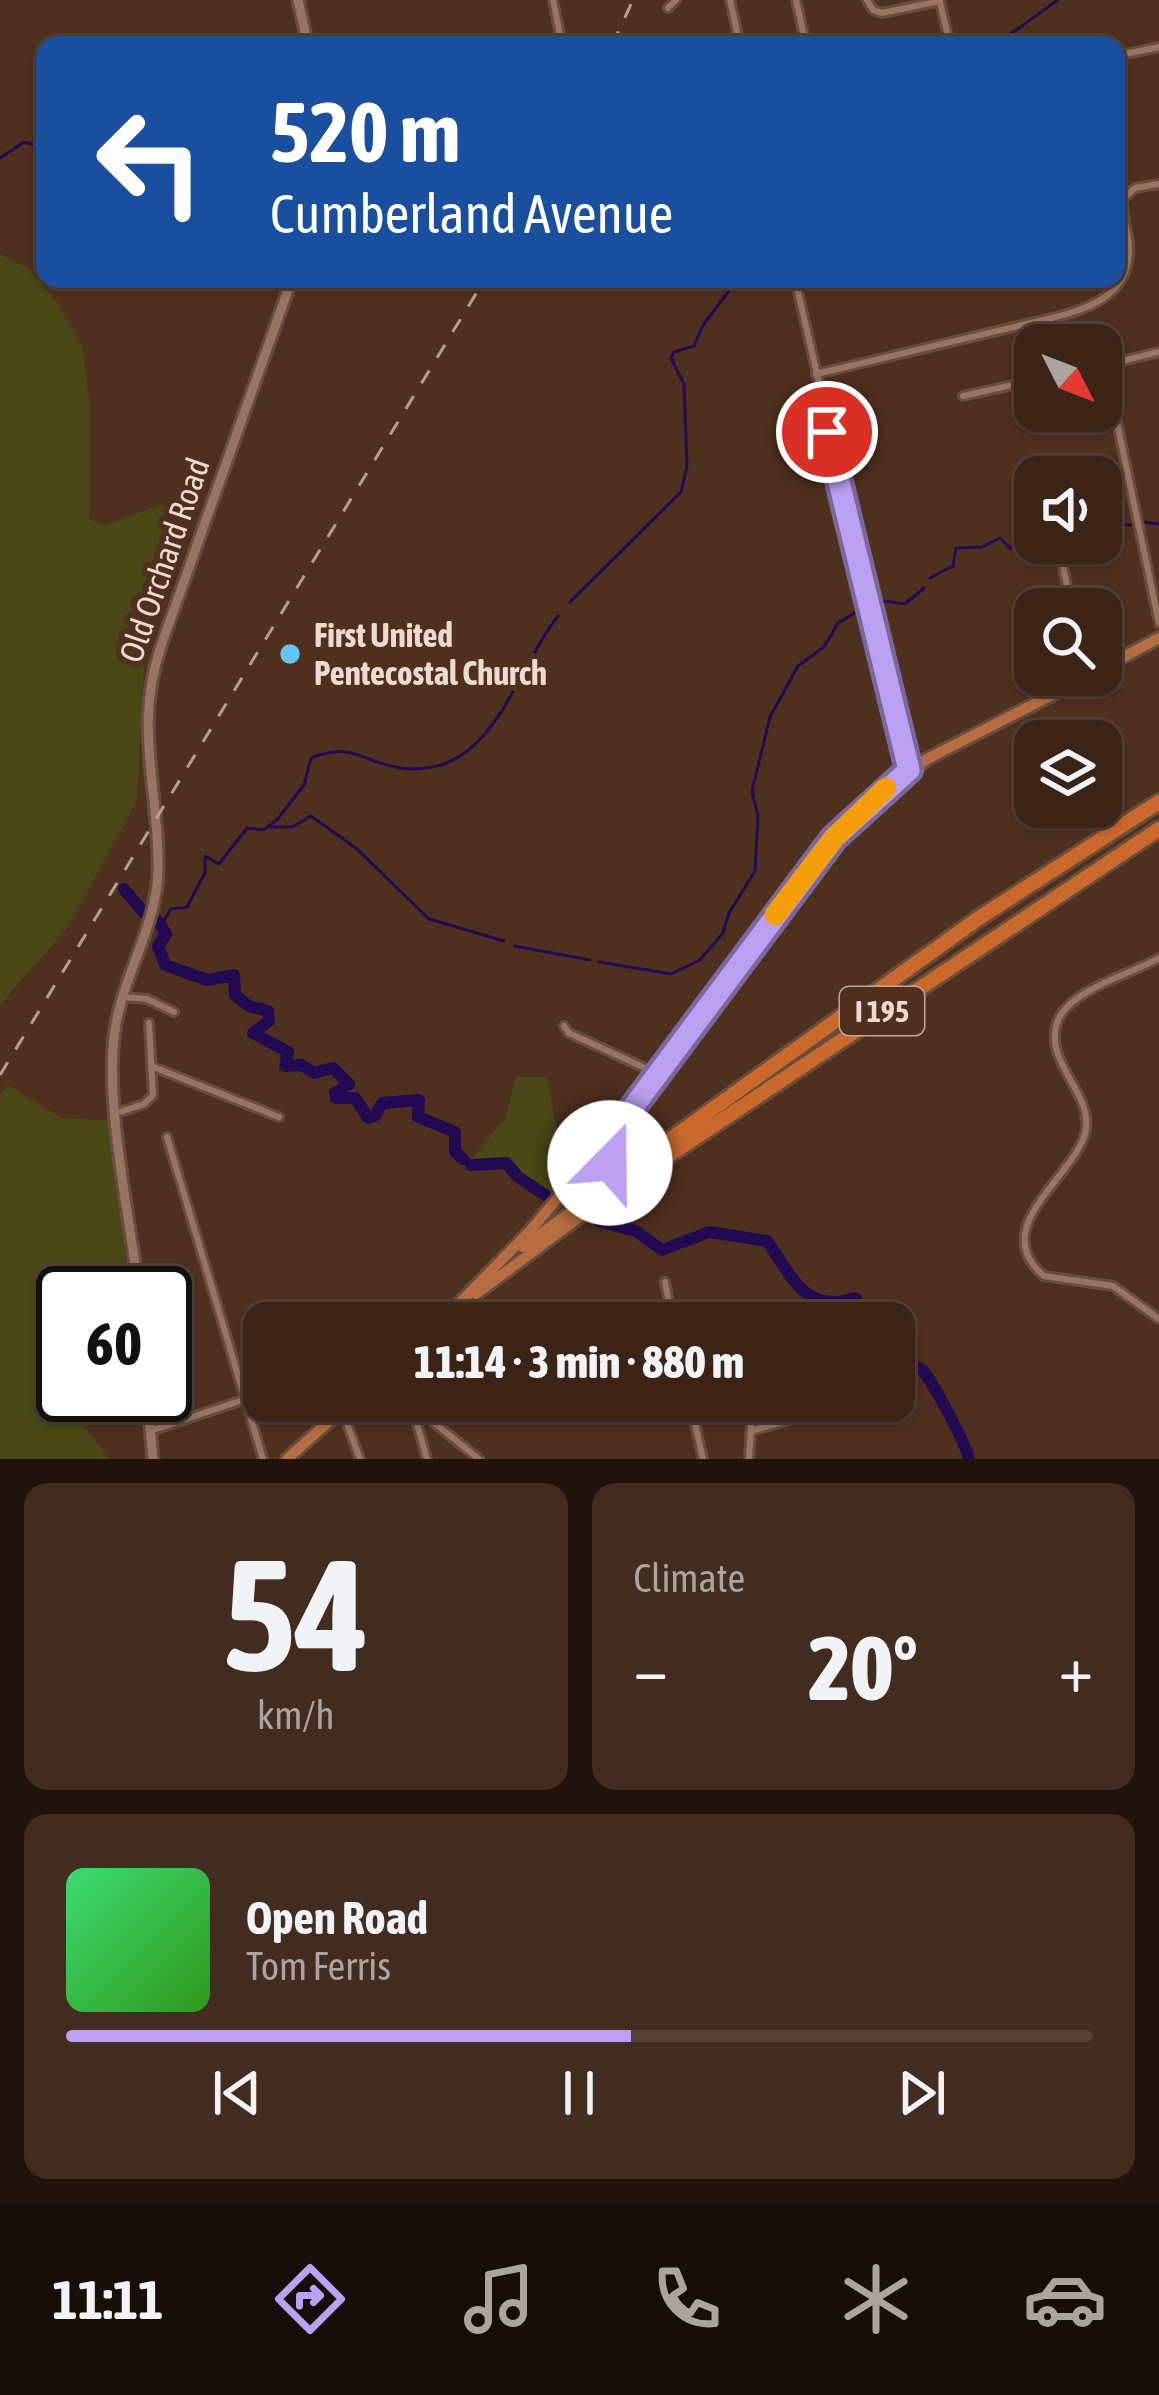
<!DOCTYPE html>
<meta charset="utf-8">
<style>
body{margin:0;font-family:"Asap Condensed",sans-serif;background:#422b1f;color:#f1f3f6;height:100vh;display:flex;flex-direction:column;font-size:45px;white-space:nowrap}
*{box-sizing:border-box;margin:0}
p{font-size:39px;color:#aca4a1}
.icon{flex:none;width:66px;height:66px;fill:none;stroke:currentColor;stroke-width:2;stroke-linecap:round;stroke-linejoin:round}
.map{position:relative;height:1459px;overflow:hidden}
.details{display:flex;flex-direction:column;gap:24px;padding:24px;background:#20130c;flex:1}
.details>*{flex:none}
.top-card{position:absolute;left:36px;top:36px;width:1089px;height:252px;border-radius:24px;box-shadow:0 3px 9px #0004,0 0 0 3px #544035;background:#1a4fa0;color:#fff;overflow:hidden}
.needle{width:78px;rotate:132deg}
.controls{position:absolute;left:1014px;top:324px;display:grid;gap:24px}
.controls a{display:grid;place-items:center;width:108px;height:108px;border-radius:24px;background:#3b2316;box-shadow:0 3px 9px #0004,0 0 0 3px #544035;font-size:60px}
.speed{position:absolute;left:36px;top:1266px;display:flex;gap:24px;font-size:60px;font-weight:700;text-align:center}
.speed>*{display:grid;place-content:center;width:156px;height:156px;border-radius:50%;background:#3b2316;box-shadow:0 3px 9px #0004,0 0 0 3px #544035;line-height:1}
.speed .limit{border:6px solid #111;border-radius:18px;background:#fff;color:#111}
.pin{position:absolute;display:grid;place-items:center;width:102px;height:102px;color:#fff;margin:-51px;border:6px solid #fff;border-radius:50%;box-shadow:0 3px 12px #0007}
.me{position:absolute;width:132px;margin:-66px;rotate:22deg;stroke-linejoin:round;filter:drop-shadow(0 0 9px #0008)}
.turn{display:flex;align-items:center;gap:42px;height:252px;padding:0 36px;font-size:54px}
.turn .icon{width:156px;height:156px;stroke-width:2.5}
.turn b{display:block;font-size:84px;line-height:102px}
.big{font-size:90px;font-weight:800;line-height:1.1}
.details .widget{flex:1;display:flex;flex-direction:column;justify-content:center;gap:18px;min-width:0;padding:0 42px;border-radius:24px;background:#422b1f}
.details .dial{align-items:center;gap:0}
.dial b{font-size:156px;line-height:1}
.song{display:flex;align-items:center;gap:36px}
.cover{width:144px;height:144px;border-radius:18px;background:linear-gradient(135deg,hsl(140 70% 55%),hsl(110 70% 35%))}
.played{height:12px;border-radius:6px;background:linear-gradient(90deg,#bca0f2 55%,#544035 55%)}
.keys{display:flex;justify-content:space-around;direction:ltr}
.heat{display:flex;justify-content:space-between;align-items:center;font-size:66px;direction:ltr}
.details .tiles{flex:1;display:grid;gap:24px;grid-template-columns:1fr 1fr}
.widget:last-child{grid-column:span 2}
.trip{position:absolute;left:243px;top:1302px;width:672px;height:120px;border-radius:24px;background:#3b2316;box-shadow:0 3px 9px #0004,0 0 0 3px #544035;font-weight:800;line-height:120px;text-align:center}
.tabs{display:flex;height:192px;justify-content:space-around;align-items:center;background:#180e09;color:#aca4a1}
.tabs .icon{width:84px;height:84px}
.tabs .current{color:#bca0f2}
.tabs b{font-size:54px;color:#f1f3f6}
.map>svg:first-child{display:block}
.green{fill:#494816}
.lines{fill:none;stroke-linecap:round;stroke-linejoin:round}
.stream{stroke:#220a53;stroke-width:3}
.river{stroke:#220a53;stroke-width:12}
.street-casing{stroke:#684d3e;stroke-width:12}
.secondary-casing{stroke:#684d3e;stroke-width:15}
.primary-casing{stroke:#684d3e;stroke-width:16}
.highway-casing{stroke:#684d3e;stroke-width:20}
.street{stroke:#997461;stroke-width:6}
.secondary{stroke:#997461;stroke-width:9}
.primary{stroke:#b76d41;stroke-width:10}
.highway{stroke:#cb682c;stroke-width:14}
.rail{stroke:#b69d90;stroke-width:3;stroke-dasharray:15 15;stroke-linecap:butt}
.route-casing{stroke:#7a689d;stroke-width:30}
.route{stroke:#bca0f2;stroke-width:21}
.slow{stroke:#f59e0b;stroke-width:21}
.poi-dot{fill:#64c5ee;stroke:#4f2f1e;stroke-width:4.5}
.labels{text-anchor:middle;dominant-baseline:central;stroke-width:12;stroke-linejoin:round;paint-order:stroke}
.shield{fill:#4f2f1e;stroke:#bfa79a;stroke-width:3}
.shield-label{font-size:30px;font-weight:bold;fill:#efdacf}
.street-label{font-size:33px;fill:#efdacf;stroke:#4f2f1e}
.poi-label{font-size:33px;font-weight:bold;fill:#efdacf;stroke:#4f2f1e;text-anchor:start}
</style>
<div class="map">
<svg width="1159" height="1459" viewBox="0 0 1159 1459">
<rect width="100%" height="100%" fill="#4f2f1e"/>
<path class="green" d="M0,254L29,269L58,303L83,348L89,399V519L105,525L160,505L190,520L144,667L137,801L67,928L0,1005Z
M516,1077H547L559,1143L581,1161L553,1194L522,1173L511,1159H472L506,1116Z
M7,1084L61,1118L112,1121L130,1293H63V1388L59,1394L109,1459H0V1095Z"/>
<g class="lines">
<path class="stream" d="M995,45L1058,0
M0,158L24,142L45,148
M1145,522L1159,524
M1126,525H1132
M930,578L953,566L956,548L982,547L1000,538L1010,548L1024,526L1035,522
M570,602L681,492L687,466L684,384L671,358L674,352L694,346L703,325L738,279
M873,605L883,601L905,604L924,588
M270,827H292L311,816L357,849L429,919L504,941
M161,925L171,909L187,907L205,873V856L219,864L247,828L263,830L277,820L304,785L311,758C355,741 360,762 401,768C493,780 513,673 558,616
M515,946L590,960
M599,962L671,974L700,960L723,933L729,913L755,871L758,816L752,791L770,717L798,666L824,647L838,623L864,607"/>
<path class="river" d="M124,889L144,913
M158,921L166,934L158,946L165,965L207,980L234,975L235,995L249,1006L268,1011L269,1021L253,1033L288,1052L285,1066L302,1065L314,1073L333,1068L349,1084L335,1093L336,1098H355L368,1118L375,1116L382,1103L419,1100L418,1117L455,1132V1152L463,1159
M471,1165L506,1163L518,1177L545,1195
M599,1221L636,1231L662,1250L709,1232L767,1241C792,1275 804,1315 855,1298L860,1305L858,1323
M894,1363C903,1366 913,1364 921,1369C930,1376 966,1444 969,1459"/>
<g class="street-casing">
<path id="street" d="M553,0L562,45
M730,0L740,45
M796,0L806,45
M867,0L873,10L882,13L940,1
M940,2L950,45
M668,8L676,0
M1116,56L1159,47
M795,279L909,770
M1040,321C1080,311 1131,300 1129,247C1128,231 1122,215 1123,199L1135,188L1159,184
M1105,365L1159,623
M1101,366L1159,352
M816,374L1039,321L1045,345
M963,396L1035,380
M1058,543L1072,609
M1159,958C1131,974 1072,989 1058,1020C1041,1062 1096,1094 1085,1134C1071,1180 987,1228 1044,1276L1113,1286L1159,1319
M123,997L147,999L174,1012
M564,1026L569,1033L658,1074
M151,1066L279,1117
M117,1113L144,1104L153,1095L149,1023
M167,1137L263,1459
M665,1282L673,1323
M716,1313L755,1314L768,1323
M407,1401L479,1459
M690,1401L703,1459
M744,1401L751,1427L749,1459
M342,1410L360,1459
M420,1411L417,1424L427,1459
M150,1431L243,1400
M751,1431L809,1414L822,1401"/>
</g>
<g class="secondary-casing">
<path id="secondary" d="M298,0L308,45
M139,1293C130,1218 104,1101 115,1030C123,975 156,928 158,872C160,790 133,729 161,646L292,279
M147,1395L153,1459"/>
</g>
<g class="primary-casing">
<path id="primary" d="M1101,669L1159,638
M523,1247L611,1182
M476,1294L608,1196L615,1135
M440,1323L529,1232L619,1126L851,820L927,759L1091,675
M287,1459L352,1401"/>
</g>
<g class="highway-casing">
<path id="highway" d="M611,1182L979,918L1159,802
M608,1196L1159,829"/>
</g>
<use href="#street" class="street"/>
<use href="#secondary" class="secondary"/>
<use href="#primary" class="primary"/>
<use href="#highway" class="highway"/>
<path class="rail" d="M612,45L633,0
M0,1075L485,279"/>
</g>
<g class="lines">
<g class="route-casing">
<path id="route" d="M610,1163L619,1126L834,838L909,770L827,432"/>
</g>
<use href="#route" class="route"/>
<path class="slow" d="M775,915L834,838L886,788"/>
</g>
<circle class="poi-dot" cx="290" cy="654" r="12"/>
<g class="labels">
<rect class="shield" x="840" y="987" width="84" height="48" rx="9"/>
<g class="shield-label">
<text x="882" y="1011">I 195</text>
</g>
<g class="street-label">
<text transform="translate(164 560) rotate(-71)">Old Orchard Road</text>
</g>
<g class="poi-label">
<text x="314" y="635">First United<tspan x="314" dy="38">Pentecostal Church</tspan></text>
</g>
</g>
</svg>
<div class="controls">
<a><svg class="needle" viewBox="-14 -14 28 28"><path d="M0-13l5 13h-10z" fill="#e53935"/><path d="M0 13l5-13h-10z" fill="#aca4a1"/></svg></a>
<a><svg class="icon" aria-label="sound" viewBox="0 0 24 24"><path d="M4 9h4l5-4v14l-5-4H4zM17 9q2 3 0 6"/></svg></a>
<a><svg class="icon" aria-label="search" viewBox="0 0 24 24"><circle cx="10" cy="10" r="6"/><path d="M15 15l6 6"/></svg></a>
<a><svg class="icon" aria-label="layers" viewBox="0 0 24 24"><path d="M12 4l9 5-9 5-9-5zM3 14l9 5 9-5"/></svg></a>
</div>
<div class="speed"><div class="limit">60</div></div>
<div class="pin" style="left:827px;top:432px;background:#d93025"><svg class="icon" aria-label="arrive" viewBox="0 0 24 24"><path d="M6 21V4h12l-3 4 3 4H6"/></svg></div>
<svg class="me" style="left:610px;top:1163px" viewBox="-20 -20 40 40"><circle r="19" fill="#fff"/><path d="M0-13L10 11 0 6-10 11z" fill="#bca0f2"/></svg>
<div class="trip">11:14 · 3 min · 880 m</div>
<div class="top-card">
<div class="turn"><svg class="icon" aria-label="left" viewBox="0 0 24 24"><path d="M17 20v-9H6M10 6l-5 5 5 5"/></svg><div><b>520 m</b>Cumberland Avenue</div></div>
</div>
</div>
<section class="details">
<div class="tiles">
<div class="widget dial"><b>54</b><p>km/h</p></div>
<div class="widget"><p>Climate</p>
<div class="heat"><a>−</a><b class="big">20°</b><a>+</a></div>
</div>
<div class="widget">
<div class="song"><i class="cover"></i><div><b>Open Road</b><p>Tom Ferris</p></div></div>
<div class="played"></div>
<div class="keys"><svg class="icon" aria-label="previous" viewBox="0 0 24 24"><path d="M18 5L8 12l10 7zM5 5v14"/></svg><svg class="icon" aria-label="pause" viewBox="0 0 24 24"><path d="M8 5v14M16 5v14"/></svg><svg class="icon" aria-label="next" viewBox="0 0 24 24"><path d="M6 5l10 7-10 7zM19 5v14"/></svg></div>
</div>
</div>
</section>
<nav class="tabs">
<b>11:11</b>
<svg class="icon current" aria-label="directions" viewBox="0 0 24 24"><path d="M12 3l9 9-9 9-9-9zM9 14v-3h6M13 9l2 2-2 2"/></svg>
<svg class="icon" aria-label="music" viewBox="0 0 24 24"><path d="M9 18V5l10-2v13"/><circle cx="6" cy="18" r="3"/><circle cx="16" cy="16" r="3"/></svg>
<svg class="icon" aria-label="phone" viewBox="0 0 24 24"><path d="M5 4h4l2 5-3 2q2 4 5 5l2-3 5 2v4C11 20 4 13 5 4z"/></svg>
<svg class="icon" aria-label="climate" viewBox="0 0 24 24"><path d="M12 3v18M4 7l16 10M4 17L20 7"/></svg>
<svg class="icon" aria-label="car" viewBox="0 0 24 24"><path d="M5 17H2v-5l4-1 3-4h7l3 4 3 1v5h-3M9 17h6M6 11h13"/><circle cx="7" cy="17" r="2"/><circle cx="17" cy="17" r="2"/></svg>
</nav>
